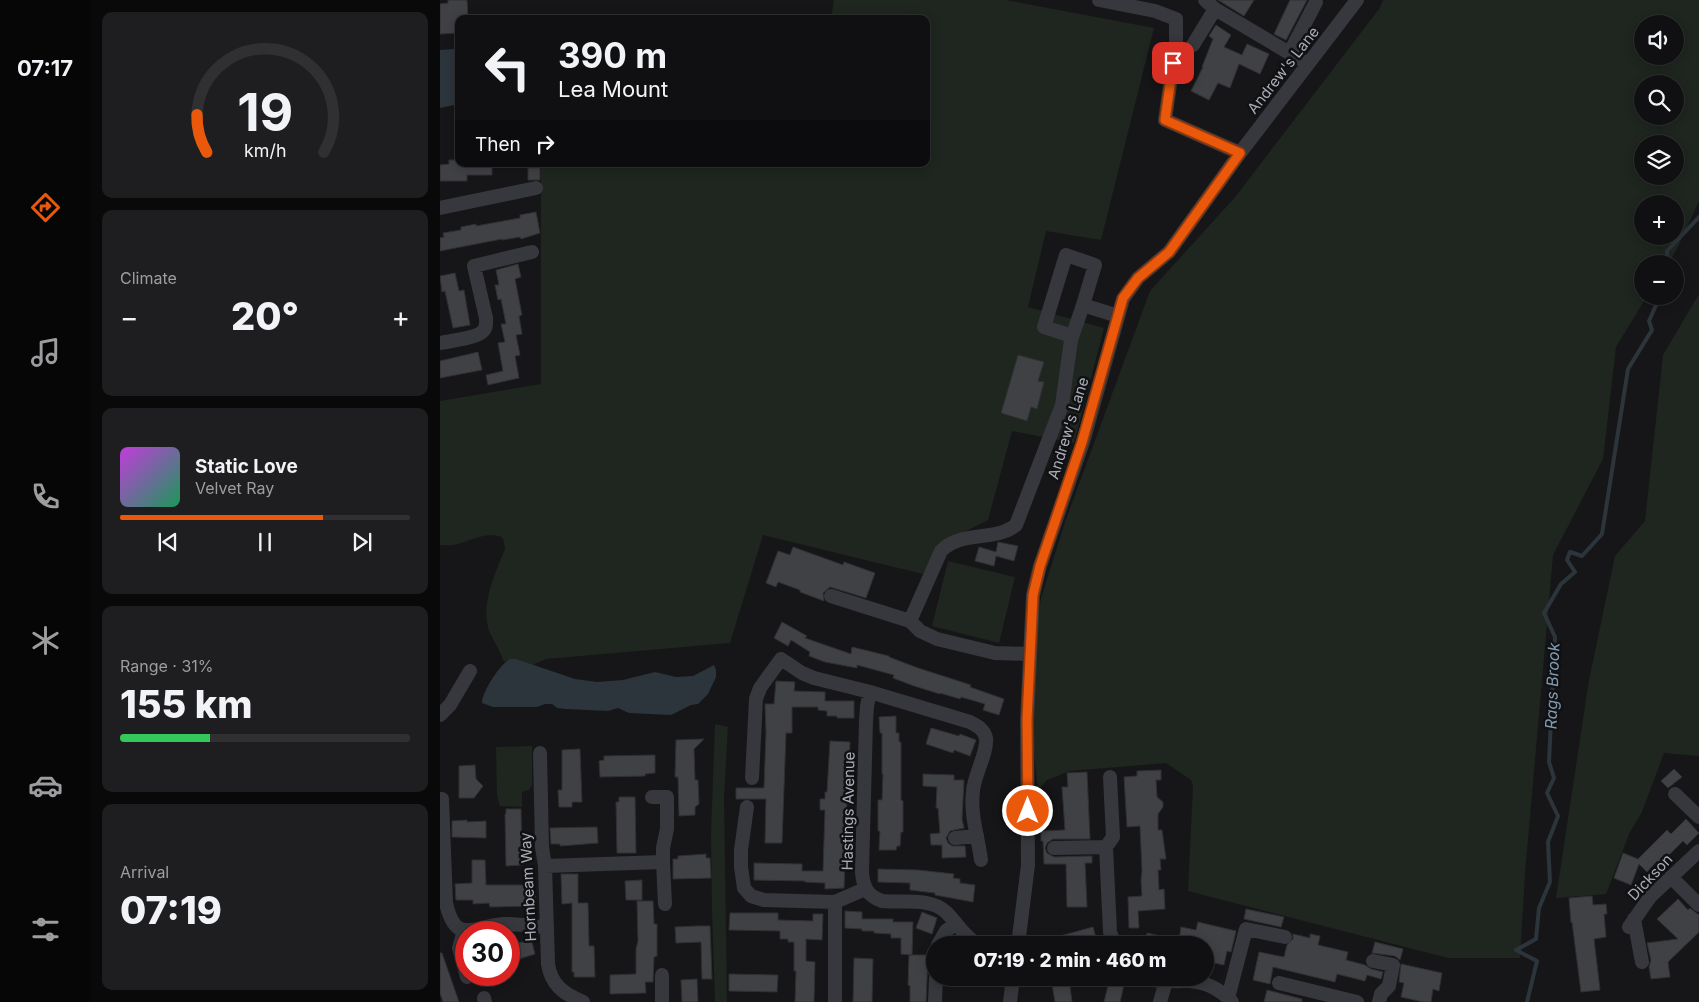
<!DOCTYPE html>
<meta charset="utf-8">
<style>
body{margin:0;font-family:Inter,sans-serif;background:#1e1e20;color:#f1f3f6;height:100vh;display:flex;flex-direction:column;font-size:19px;white-space:nowrap}
*{box-sizing:border-box;margin:0}
p{font-size:16px;color:#9c9d9f}
.icon{flex:none;width:28px;height:28px;fill:none;stroke:currentColor;stroke-width:2;stroke-linecap:round;stroke-linejoin:round}
.map{position:relative;flex:1;overflow:hidden}
.details{display:flex;flex-direction:column;gap:12px;padding:12px;background:#09090a;width:350px}
.details>*{flex:none}
.hud{position:absolute;left:15px;top:15px;width:475px;height:152px;border-radius:10px;box-shadow:0 2px 12px #0003,0 0 0 1px #303032;background:#101012;color:#f1f3f6;overflow:hidden}
.controls{position:absolute;left:1194px;top:15px;display:grid;gap:10px}
.controls a{display:grid;place-items:center;width:50px;height:50px;border-radius:50%;background:#101012;box-shadow:0 2px 12px #0003,0 0 0 1px #303032;font-size:25px}
.speed{position:absolute;left:15px;top:921px;display:flex;gap:10px;font-size:25px;font-weight:700;text-align:center}
.speed>*{display:grid;place-content:center;width:65px;height:65px;border-radius:50%;background:#101012;box-shadow:0 2px 12px #0003,0 0 0 1px #303032;line-height:1}
.speed .limit{border:8px solid #d22;background:#fff;color:#111}
.pin{position:absolute;display:grid;place-items:center;width:42px;height:42px;color:#fff;margin:-21px;border-radius:10px;box-shadow:0 2px 8px #0006}
.me{position:absolute;width:55px;margin:-28px;rotate:0deg;stroke-linejoin:round;filter:drop-shadow(0 0 4px #0008)}
.turn{display:flex;align-items:center;gap:18px;height:105px;padding:0 20px;font-size:22px}
.turn .icon{width:65px;height:65px;stroke-width:2.5}
.turn b{display:block;font-size:35px;line-height:42px}
.then{display:flex;align-items:center;height:48px;padding:0 20px;background:#0003;gap:10px;font-size:19px}
.big{font-size:38px;font-weight:800;line-height:1.1}
.details .card{flex:1;display:flex;flex-direction:column;justify-content:center;gap:8px;min-width:0;padding:0 18px;border-radius:10px;background:#1e1e20}
.details .dial{align-items:center;gap:0}
.dial svg{height:130px;overflow:visible;fill:none;stroke:#303032;stroke-width:7;stroke-linecap:round;text-anchor:middle}
.dial text{fill:#f1f3f6;stroke:none}
.song{display:flex;align-items:center;gap:15px}
.cover{width:60px;height:60px;border-radius:8px;background:linear-gradient(135deg,hsl(290 70% 55%),hsl(150 70% 35%))}
.played{height:5px;border-radius:2px;background:linear-gradient(90deg,#ea580c 70%,#303032 70%)}
.keys{display:flex;justify-content:space-around;direction:ltr}
.heat{display:flex;justify-content:space-between;align-items:center;font-size:28px;direction:ltr}
.charge{height:8px;border-radius:4px;background:linear-gradient(90deg,#34c759 31%,#303032 0)}
.trip{position:absolute;left:486px;top:936px;width:288px;height:50px;border-radius:25px;background:#101012;box-shadow:0 2px 12px #0003,0 0 0 1px #303032;font-weight:800;line-height:50px;text-align:center}
main{display:flex;flex:1;min-height:0}
.tabs{display:flex;flex-direction:column;width:90px;justify-content:space-around;align-items:center;background:#060607;color:#9c9d9f}
.tabs .icon{width:35px;height:35px}
.tabs .selected{color:#ea580c}
.tabs b{font-size:22px;color:#f1f3f6}
.map>svg:first-child{display:block}
.green{fill:#1e261f;fill-rule:evenodd}
.water{fill:#2c353c}
.lines{fill:none;stroke-linecap:round;stroke-linejoin:round}
.stream{stroke:#2c353c;stroke-width:4}
.building{fill:#404145;stroke:#303034}
.minor{stroke:#37383d;stroke-width:14}
.route-casing{stroke:#983908;stroke-width:12}
.route{stroke:#ea580c;stroke-width:9}
.labels{text-anchor:middle;dominant-baseline:central;stroke-width:5;stroke-linejoin:round;paint-order:stroke}
.street-label{font-size:15px;fill:#a8adb8;stroke:#111113}
.water-label{font-size:16px;font-style:italic;fill:#7f9bb3;stroke:#111113}
</style>
<main>
<nav class="tabs">
<b>07:17</b>
<svg class="icon selected" aria-label="directions" viewBox="0 0 24 24"><path d="M12 3l9 9-9 9-9-9zM9 14v-3h6M13 9l2 2-2 2"/></svg>
<svg class="icon" aria-label="music" viewBox="0 0 24 24"><path d="M9 18V5l10-2v13"/><circle cx="6" cy="18" r="3"/><circle cx="16" cy="16" r="3"/></svg>
<svg class="icon" aria-label="phone" viewBox="0 0 24 24"><path d="M5 4h4l2 5-3 2q2 4 5 5l2-3 5 2v4C11 20 4 13 5 4z"/></svg>
<svg class="icon" aria-label="climate" viewBox="0 0 24 24"><path d="M12 3v18M4 7l16 10M4 17L20 7"/></svg>
<svg class="icon" aria-label="car" viewBox="0 0 24 24"><path d="M5 17H2v-5l4-1 3-4h7l3 4 3 1v5h-3M9 17h6M6 11h13"/><circle cx="7" cy="17" r="2"/><circle cx="17" cy="17" r="2"/></svg>
<svg class="icon" aria-label="filters" viewBox="0 0 24 24"><path d="M4 7h16M4 17h16"/><circle cx="9" cy="7" r="2"/><circle cx="15" cy="17" r="2"/></svg>
</nav>
<section class="details">
<div class="card dial"><svg viewBox="0 0 100 80">
<path d="M14 69A42 42 0 1 1 86 69"/>
<path d="M14 69A42 42 0 0 1 8 46" stroke="#ea580c"/>
<text x="50" y="56" font-size="32" font-weight="700">19</text>
<text x="50" y="72" font-size="11">km/h</text>
</svg></div>
<div class="card"><p>Climate</p>
<div class="heat"><a>−</a><b class="big">20°</b><a>+</a></div>
</div>
<div class="card">
<div class="song"><i class="cover"></i><div><b>Static Love</b><p>Velvet Ray</p></div></div>
<div class="played"></div>
<div class="keys"><svg class="icon" aria-label="previous" viewBox="0 0 24 24"><path d="M18 5L8 12l10 7zM5 5v14"/></svg><svg class="icon" aria-label="pause" viewBox="0 0 24 24"><path d="M8 5v14M16 5v14"/></svg><svg class="icon" aria-label="next" viewBox="0 0 24 24"><path d="M6 5l10 7-10 7zM19 5v14"/></svg></div>
</div>
<div class="card"><p>Range · 31%</p><b class="big">155 km</b><div class="charge"></div></div>
<div class="card"><p>Arrival</p><b class="big">07:19</b></div>
</section>
<div class="map">
<svg width="1259" height="1002" viewBox="0 0 1259 1002">
<rect width="100%" height="100%" fill="#161618"/>
<path class="green" d="M394,0H566L714,28L661,240L606,231L588,307L664,328L634,443L572,431L548,520L500,544L483,574L323,535L290,643L106,659L93,665C83,661 74,657 64,662C60,651 55,643 50,633C39,606 55,574 65,549L64,542L62,537C43,531 30,542 13,545C9,546 4,545 0,545V401L101,384V164H486V19H391Z
M943,0H1259V201L1237,249L1228,264H1202V296H1207L1176,347L1163,459L1113,555L1085,874L1080,958H1008L748,891L753,786L751,780L726,763L630,771L607,780L598,791L593,743L597,625L601,598L625,522L710,291L796,196L939,9ZM1202,24H1235V56H1202ZM1202,84H1235V116H1202ZM1202,144H1235V176H1202ZM1202,204H1235V236H1202Z
M1259,294V756L1224,753L1202,812L1189,834L1166,894L1116,898L1149,680L1175,556L1205,521L1223,355Z
M508,561L575,577L559,643L492,626Z
M275,724L288,727L284,796L287,1002H275L272,911L271,833Z
M92,746V785L89,790L82,792V807L60,806L57,796L56,747Z"/>
<path class="water" d="M15,49L19,53V104L0,108V50Z
M70,659H76L135,679L157,682L183,680L215,672L236,677L253,676L274,665L276,670V677L268,694L258,704L251,705L231,715L189,713L178,708L168,711L126,709L117,708L112,704H105L97,707H53L42,703C42,692 60,664 70,659Z"/>
<g class="lines">
<path class="stream" d="M1227,264V251L1259,217
M1087,1002L1097,961L1076,950L1096,939L1099,908L1110,882L1108,842L1118,816L1107,793L1114,778L1109,762L1115,637L1104,613L1121,584L1135,572L1127,560L1130,552L1142,556L1162,534L1188,369L1212,330L1209,321L1220,296"/>
</g>
<path class="building" d="M8,0H27L28,19H19V33L0,34V4L8,3Z
M778,0H814L804,16Z
M850,0H867L846,40L834,34Z
M776,25L791,35L784,47L802,55L807,44L829,54L820,74L799,64L790,88L778,83L769,100L751,91L763,67H762L773,39L769,36Z
M9,160H19V164H52V175H27V181H0V165L9,164Z
M88,168H100V180H88Z
M96,212L100,233L81,239L80,237L62,240V239L0,251V238L4,237L3,233L21,230V227L36,224V226L80,218V215Z
M78,264L81,277L75,279L82,315L79,316L82,334L76,335L80,355L75,356L79,378L48,385L46,375L63,371L58,343L65,342L61,324H66L61,299L58,300L55,285H59L56,270Z
M15,273L19,291L24,290L30,325L13,328L5,291L2,292L0,276Z
M38,352L42,370L0,378V361Z
M578,355L604,362L598,381L604,382L597,409L591,407L587,421L561,413Z
M558,542L578,546L574,561L556,556L554,566L535,561L539,547L556,552Z
M353,547L403,565L404,562L435,573L426,598L390,587L383,593L384,601L360,592V590L338,582L336,587L326,583L338,551L350,555Z
M342,622L367,636L365,638L385,645L411,654L412,647L449,656V657L478,668L531,685L530,687L564,699L559,715L543,710L545,704L521,697L520,699L500,693V694L474,686L453,678L454,675L417,665V668L385,662L369,656L370,652L351,640L348,646L334,638Z
M336,681L355,682L354,691L385,692V701H414V718H397V716H387V711L378,710V707H352V733H346L342,843H325L326,799H296V788H324L326,732L325,704H334Z
M456,716V733H459V742H461V800L463,801V832H461L460,846H457L456,850H439L440,831H438V800H442L443,774H442V733H440L439,717Z
M491,728L519,736L520,734L536,740L530,756L514,750L513,753L486,744Z
M264,739L254,749L255,780H258L259,804L255,807V815L239,816L238,777H235L236,740Z
M390,741L410,742L409,774H406V799H407L404,888L385,889V883L365,882V881L314,880V863L362,864V871H383L385,810H380V799H385V792H387Z
M140,749L142,802H132V807H119L118,790H122V750Z
M215,755V773L205,774V776L160,777L159,761L164,760V756Z
M35,765L36,779L43,786L34,798H19V766Z
M1234,769L1242,777L1228,788L1221,781Z
M721,770V780H716L717,797L723,802V807L718,814V830H722L726,859H720L721,870H718L719,890L724,889L725,909L698,911L699,928H689L688,897L702,896L701,880L702,871L700,826L687,827L684,777L697,776V771Z
M647,772L650,839H613L607,843L605,848L607,853L614,857L652,856V863H645L647,907H627L626,864H604L603,841H601V831L625,830L622,787H628L627,773Z
M483,774L514,775V780H524L522,819L524,828L510,831L506,838L508,843L512,846H525L526,857L502,858V845H491L490,834L500,833L498,808H496L497,787L483,786Z
M179,797H195L196,853H177L176,802H179Z
M66,809H81L82,865L66,866L65,814H66Z
M1246,819L1259,833L1247,845L1243,841L1220,864L1217,861L1207,872L1199,864L1191,885L1174,878L1183,853L1198,859L1227,830L1231,834Z
M27,820V822L46,821V838L12,837V821Z
M157,827L158,843L120,846V844H111L110,828Z
M266,854V858H270L271,878L233,879V859H238V856Z
M32,860H45L46,885H90V890H95L96,906L50,907L49,903L33,904V900H16L15,884L32,883Z
M438,869L478,870L514,874L513,878L520,879V883L535,885L533,902L495,895V893L470,890V883L438,882Z
M121,874H138V903H148L149,946H154L155,977H134V972H132V903L122,904Z
M202,880V900H186L185,881Z
M1152,896L1153,905L1166,904L1167,914H1164L1166,937L1154,939L1160,990L1141,992L1132,922L1131,923L1129,898Z
M1238,899L1248,910L1250,908L1259,915V932L1228,962L1230,977L1211,979L1209,967L1211,960L1207,943L1238,939L1217,919Z
M197,901H213L214,924H217V956L214,957L213,982H205L206,993L170,994V975L196,974V949L198,941Z
M806,909L844,917L841,927L804,919Z
M405,911L422,912V919H453V922H473L472,955L461,954V938H451V934L434,933V931H422V929L405,928Z
M482,912L497,918L492,934L476,928Z
M290,913H338V920L373,921V914H383L382,940L366,939V961L375,962L374,1002H355L356,971H354V942H348V939H340V931L289,930Z
M758,922L796,931L791,952L787,951L784,965L765,961V945H705L707,933L739,940L741,927L756,930Z
M257,926H270L272,979H262L261,942L236,943L235,927Z
M653,927L658,945H599L598,942Z
M853,934L870,938V934L880,936L878,945L908,952L906,960L925,965L931,969L943,972L941,979L927,975L925,981L897,974L895,982L833,967L830,984L813,980L819,952L844,957L847,945L853,939Z
M91,939L95,954L69,962V946Z
M935,942L963,949L960,960L955,956L932,953Z
M0,953H2L19,1002H3L0,993Z
M469,955H488L486,1002H470V986L468,985Z
M414,958L433,959L432,1002H413Z
M961,964L1002,973L999,991L993,989L991,1002H983L961,997L964,983L959,982Z
M289,974L338,975L337,992L289,991Z
M611,978H629L632,1002H615Z
M257,979L258,1002H242L241,980Z
M669,982L684,985L680,1002H664Z
M827,990L862,999V1002H824Z"/>
<g class="lines">
<path class="minor" d="M659,0L715,11L736,19V44L725,120L800,153
M765,0L775,9L868,64
M753,45L775,9
M850,52L876,2
M0,208L96,188
M632,336L604,327L626,255L655,265L643,305
M0,343C10,341 39,338 44,330C47,326 46,322 46,318L34,266L92,252
M391,596L470,621
M590,654L555,653L497,639L480,631L470,621L501,551C521,530 555,542 576,525L622,405L631,340L643,305L678,316
M430,692L530,722C537,726 544,729 546,738C548,752 534,775 533,791C530,815 538,836 541,860
M0,715L10,705L30,671
M100,753L102,847L105,866L108,964C111,985 124,994 143,1002
M312,778L316,699L320,688L341,659L362,673L374,678L430,692L427,706L426,721L422,872C423,886 427,896 442,901C461,903 490,897 506,912C517,923 525,938 539,945
M1235,794L1259,817
M2,799L6,903C16,946 33,926 64,924C78,923 93,927 107,927
M307,807L301,850V867L304,888L311,896L324,900L395,902L425,889
M515,838L537,836
M666,847L670,932L675,945
M666,847L673,837L670,777
M614,848L666,847
M223,862L225,904
M105,866L223,862V848L227,829V797H212
M1231,877L1259,905
M1194,919L1202,962
M1189,927L1210,897L1259,851
M24,930L19,948L27,977
M498,945L506,931L516,923
M578,945L588,865L587,720L593,595L600,566L643,442L683,299L698,278L729,252L800,153L917,0
M933,961L953,965L949,986L941,994L939,1002
M222,975V1002
M706,978C719,983 733,981 746,981C764,981 780,989 792,1002
M839,983L917,1002
M44,998L45,1002
M788,998L806,929L845,937
M395,1002V902
M495,1002L496,978
M570,1002L573,978
M720,1002L726,981"/>
</g>
<g class="lines">
<g class="route-casing">
<path id="route" d="M588,811L587,720L593,595L600,566L642,442L683,298L698,278L729,252L800,153L725,120L733,63"/>
</g>
<use href="#route" class="route"/>
</g>
<g class="labels">
<g class="street-label">
<text transform="translate(843 70) rotate(-52)">Andrew's Lane</text>
<text transform="translate(628 428) rotate(-73)">Andrew's Lane</text>
<text transform="translate(408 811) rotate(-89)">Hastings Avenue</text>
<text transform="translate(1210 877) rotate(-47)">Dickson</text>
<text transform="translate(88 887) rotate(-93)">Hornbeam Way</text>
</g>
<g class="water-label">
<text transform="translate(1112 686) rotate(-88)">Rags Brook</text>
</g>
</g>
</svg>
<div class="controls">
<a><svg class="icon" aria-label="sound" viewBox="0 0 24 24"><path d="M4 9h4l5-4v14l-5-4H4zM17 9q2 3 0 6"/></svg></a>
<a><svg class="icon" aria-label="search" viewBox="0 0 24 24"><circle cx="10" cy="10" r="6"/><path d="M15 15l6 6"/></svg></a>
<a><svg class="icon" aria-label="layers" viewBox="0 0 24 24"><path d="M12 4l9 5-9 5-9-5zM3 14l9 5 9-5"/></svg></a>
<a>+</a>
<a>−</a>
</div>
<div class="speed"><div class="limit">30</div></div>
<div class="pin" style="left:733px;top:63px;background:#d93025"><svg class="icon" aria-label="arrive" viewBox="0 0 24 24"><path d="M6 21V4h12l-3 4 3 4H6"/></svg></div>
<svg class="me" style="left:588px;top:811px" viewBox="-20 -20 40 40"><circle r="17" fill="#ea580c" stroke="#fff" stroke-width="3"/><path d="M0-11L8 9 0 5-8 9z" fill="#fff"/></svg>
<div class="trip">07:19 · 2 min · 460 m</div>
<div class="hud">
<div class="turn"><svg class="icon" aria-label="left" viewBox="0 0 24 24"><path d="M17 20v-9H6M10 6l-5 5 5 5"/></svg><div><b>390 m</b>Lea Mount</div></div>
<div class="then">Then<svg class="icon" aria-label="right" viewBox="0 0 24 24"><path d="M7 20v-9h11M14 6l5 5-5 5"/></svg></div>
</div>
</div>
</main>
